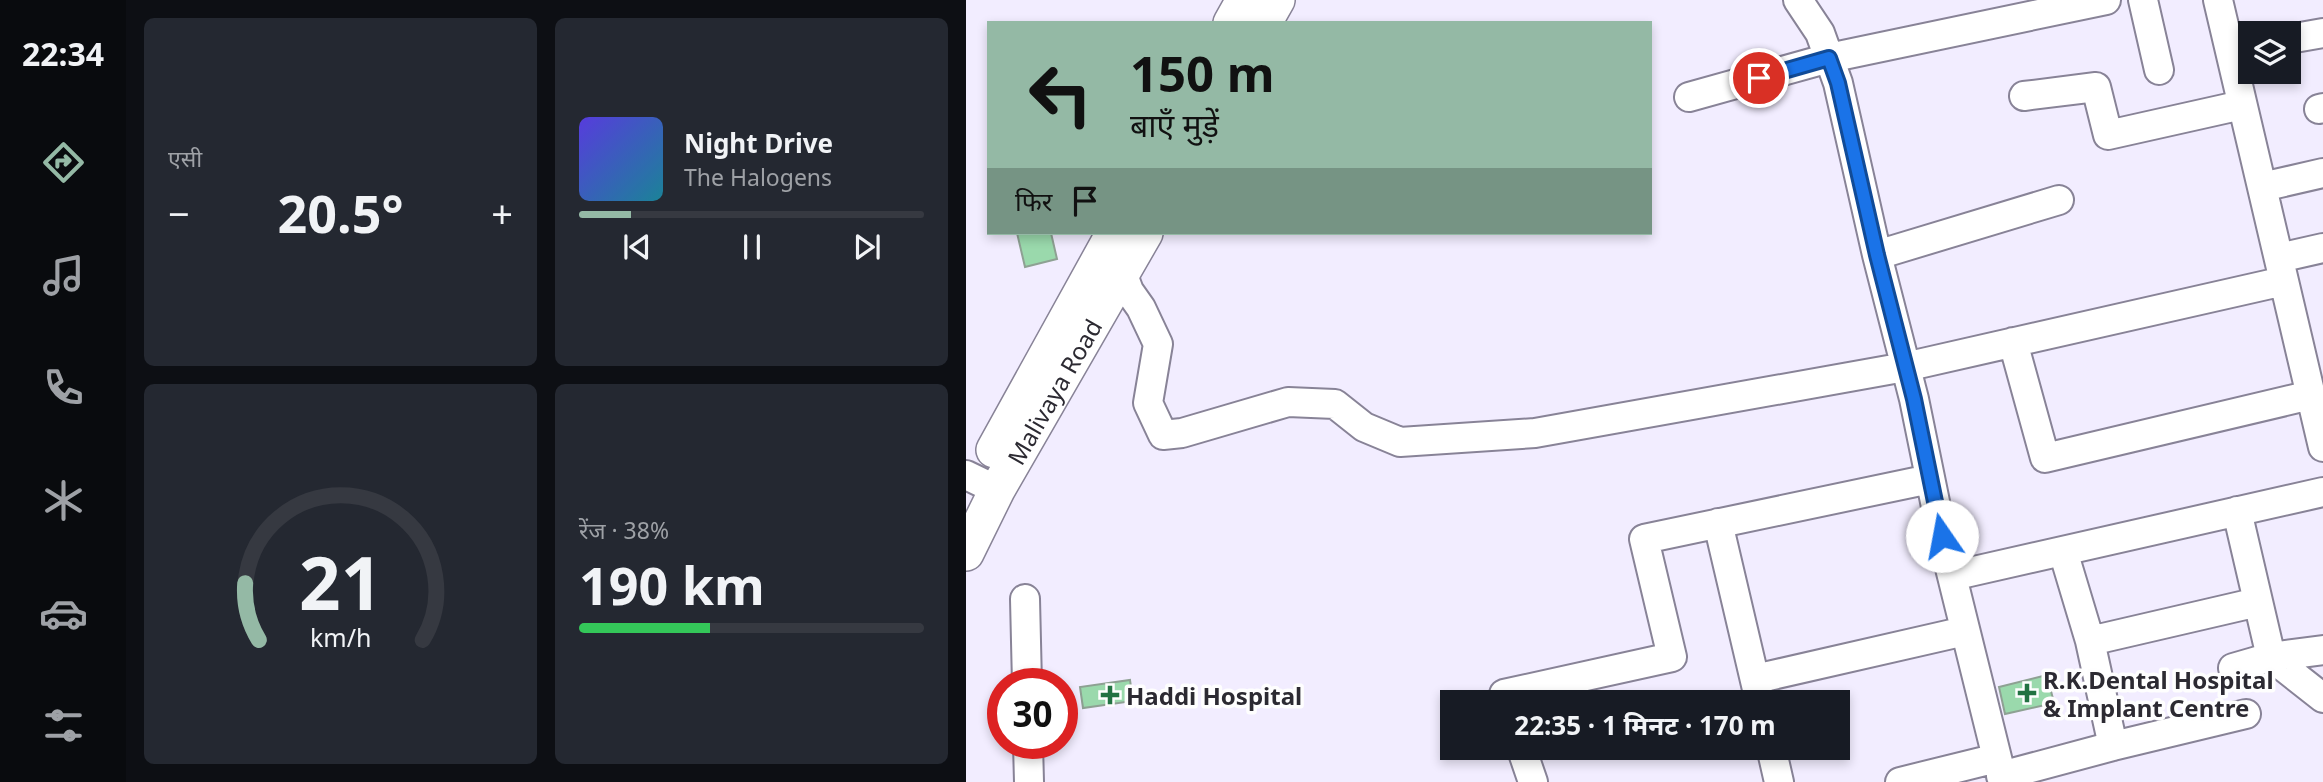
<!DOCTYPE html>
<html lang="hi">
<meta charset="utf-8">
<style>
body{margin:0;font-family:"Noto Sans","Noto Sans Devanagari",sans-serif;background:#242831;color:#f1f3f6;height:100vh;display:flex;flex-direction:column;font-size:26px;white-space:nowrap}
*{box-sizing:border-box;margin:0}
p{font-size:23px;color:#9ea1a6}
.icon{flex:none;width:38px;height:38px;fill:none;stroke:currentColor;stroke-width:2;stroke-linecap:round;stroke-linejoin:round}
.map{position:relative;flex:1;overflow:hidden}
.sheet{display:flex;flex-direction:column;gap:18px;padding:18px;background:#0d0f14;width:840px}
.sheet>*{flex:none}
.hud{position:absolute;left:21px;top:21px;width:665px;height:214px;border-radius:0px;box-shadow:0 4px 10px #0003;background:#94b9a5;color:#111;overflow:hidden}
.fabs{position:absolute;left:1272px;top:21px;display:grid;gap:14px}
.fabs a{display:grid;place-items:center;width:63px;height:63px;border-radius:0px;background:#171b24;box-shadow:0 4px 10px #0003;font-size:35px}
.speed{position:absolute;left:21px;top:668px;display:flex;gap:14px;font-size:35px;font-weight:700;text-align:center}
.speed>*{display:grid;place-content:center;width:91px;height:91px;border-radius:50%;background:#171b24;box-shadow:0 4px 10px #0003;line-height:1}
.speed .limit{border:10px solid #d22;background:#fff;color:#111}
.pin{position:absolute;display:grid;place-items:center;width:60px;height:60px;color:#fff;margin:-30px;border:4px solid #fff;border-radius:50%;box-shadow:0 2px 7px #0007}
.me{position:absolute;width:77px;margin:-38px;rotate:348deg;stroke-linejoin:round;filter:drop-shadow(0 0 5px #0008)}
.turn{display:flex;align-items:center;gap:24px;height:147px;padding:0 28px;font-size:32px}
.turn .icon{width:91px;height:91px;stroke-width:2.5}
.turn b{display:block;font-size:49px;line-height:60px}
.then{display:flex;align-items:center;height:66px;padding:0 28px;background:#0003;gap:14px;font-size:26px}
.big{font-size:52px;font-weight:700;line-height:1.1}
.sheet .widget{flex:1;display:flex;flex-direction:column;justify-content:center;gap:10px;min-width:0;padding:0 24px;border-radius:10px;background:#242831}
.sheet .dial{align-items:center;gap:0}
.dial svg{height:182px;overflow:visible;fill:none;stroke:#363941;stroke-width:7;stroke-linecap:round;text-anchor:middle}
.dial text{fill:#f1f3f6;stroke:none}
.song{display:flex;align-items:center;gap:21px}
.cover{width:84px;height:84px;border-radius:10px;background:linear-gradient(135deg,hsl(250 70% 55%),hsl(190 70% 35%))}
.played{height:7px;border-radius:4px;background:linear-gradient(90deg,#94b9a5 15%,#363941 15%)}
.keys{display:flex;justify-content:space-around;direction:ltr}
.heat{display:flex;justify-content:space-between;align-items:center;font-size:38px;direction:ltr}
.charge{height:10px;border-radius:5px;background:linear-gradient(90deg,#34c759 38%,#363941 0)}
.sheet .tiles{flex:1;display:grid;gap:18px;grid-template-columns:repeat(2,1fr)}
.trip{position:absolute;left:474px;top:690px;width:410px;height:70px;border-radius:0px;background:#171b24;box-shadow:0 4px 10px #0003;font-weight:700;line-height:70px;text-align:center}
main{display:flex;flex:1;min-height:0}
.menu{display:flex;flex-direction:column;width:126px;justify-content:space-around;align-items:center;background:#090b0e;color:#9ea1a6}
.menu .icon{width:49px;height:49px}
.menu .active{color:#94b9a5}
.menu b{font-size:32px;color:#f1f3f6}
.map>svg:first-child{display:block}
.building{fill:#9ad9ac;stroke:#8ea193;stroke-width:2}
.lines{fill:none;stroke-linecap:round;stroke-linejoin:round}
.minor-casing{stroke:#888397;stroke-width:32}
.major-casing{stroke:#888397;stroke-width:38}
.minor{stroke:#fff;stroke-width:28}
.major{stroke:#fff;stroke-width:35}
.route-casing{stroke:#114b97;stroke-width:18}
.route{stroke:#1a73e8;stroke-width:12}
.poi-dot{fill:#227242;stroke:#fefefe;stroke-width:2.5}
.labels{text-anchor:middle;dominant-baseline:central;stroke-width:7;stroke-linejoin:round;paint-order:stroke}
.street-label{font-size:24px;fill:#2c2a32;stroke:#fefefe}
.poi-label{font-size:24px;font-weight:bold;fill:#2c2a32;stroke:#fefefe;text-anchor:start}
</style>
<main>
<nav class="menu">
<b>22:34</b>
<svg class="icon active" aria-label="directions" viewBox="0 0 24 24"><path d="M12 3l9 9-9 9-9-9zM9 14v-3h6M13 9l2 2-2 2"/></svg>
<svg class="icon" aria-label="music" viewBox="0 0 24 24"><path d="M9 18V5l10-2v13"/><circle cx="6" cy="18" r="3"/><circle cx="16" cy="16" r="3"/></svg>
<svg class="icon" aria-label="phone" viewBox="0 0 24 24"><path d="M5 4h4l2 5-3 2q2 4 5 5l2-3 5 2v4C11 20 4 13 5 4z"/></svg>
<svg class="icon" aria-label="climate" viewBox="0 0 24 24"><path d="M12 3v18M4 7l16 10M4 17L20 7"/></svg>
<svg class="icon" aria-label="car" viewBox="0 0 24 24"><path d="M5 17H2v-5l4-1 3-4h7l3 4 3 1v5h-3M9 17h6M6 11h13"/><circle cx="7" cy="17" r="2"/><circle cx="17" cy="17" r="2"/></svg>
<svg class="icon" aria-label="filters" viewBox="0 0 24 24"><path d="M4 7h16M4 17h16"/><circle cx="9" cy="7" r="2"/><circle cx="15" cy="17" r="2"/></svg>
</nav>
<section class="sheet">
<div class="tiles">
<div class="widget"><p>एसी</p>
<div class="heat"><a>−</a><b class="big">20.5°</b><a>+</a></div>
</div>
<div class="widget">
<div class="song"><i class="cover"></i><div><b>Night Drive</b><p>The Halogens</p></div></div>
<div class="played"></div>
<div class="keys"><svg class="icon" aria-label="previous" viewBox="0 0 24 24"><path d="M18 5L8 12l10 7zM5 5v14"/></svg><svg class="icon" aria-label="pause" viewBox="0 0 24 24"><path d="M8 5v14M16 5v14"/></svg><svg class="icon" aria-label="next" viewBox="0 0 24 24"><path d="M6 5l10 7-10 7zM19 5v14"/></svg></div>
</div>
<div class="widget dial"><svg viewBox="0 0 100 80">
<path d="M14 69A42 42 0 1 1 86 69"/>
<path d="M14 69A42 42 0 0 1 8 44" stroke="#94b9a5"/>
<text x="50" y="56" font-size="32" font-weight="700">21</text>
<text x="50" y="72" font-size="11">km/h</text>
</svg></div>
<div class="widget"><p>रेंज · 38%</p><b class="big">190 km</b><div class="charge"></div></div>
</div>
</section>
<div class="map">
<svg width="1357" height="782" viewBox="0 0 1357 782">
<rect width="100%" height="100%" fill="#f2edff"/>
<path class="building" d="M51,233H85L91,259L59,267Z
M1081,675L1088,703L1039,714L1033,687Z
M164,680L167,701L117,708L114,687Z"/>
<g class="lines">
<g class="minor-casing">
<path id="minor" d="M832,0L854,33L872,83L911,255L948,399L976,536L1037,782
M1177,0L1193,70
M1252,0L1357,447
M1323,39L1357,33
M1058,96L1130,87L1142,135L1276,105
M723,97L863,58L1140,0
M1353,109L1357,108
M1296,187L1357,173
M911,255L1093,200
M1313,258L1357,248
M157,275L163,291L175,308L192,344L182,403L197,435L216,433L322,402L369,404L398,427L434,442L569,433L939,367L1318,281
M1047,342L1079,458L1345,395
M0,475L31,490
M1271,511L1305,657L1357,698
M752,523L794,702
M1097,551L1124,641L1147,746
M986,576L1357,492
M59,599L61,684
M1124,641L1292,602
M1267,668L1305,657L1357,650
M789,679L999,631
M541,702L538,694L706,657L678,539L964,479
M62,744L63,782
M555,747L567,782
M805,747L813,782
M1035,776L1147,746L1280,714
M934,782L1031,758"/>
</g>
<g class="major-casing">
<g id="major">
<path d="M265,23L278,0"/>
<path d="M298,23L311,0"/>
<path d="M28,450L148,233"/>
<path id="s1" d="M0,553L31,490L179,233"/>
</g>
</g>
<use href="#minor" class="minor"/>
<use href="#major" class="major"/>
</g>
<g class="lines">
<g class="route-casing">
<path id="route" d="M793,78L863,58L872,83L911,255L948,399L976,536"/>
</g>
<use href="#route" class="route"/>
</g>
<g class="poi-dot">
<path d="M1057.5 682.5h7v7h7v7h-7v7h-7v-7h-7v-7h7z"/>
<path d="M140.5 684.5h7v7h7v7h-7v7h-7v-7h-7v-7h7z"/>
</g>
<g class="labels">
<g class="street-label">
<text stroke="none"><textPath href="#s1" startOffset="184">Malivaya Road</textPath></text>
</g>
<g class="poi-label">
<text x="1077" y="679">R.K.Dental Hospital<tspan x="1077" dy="28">&amp; Implant Centre</tspan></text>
<text x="160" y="695">Haddi Hospital</text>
</g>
</g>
</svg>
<div class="fabs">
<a><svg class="icon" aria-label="layers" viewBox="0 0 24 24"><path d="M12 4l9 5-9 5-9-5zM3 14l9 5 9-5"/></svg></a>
</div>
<div class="speed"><div class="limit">30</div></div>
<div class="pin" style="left:793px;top:78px;background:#d93025"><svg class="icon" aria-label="arrive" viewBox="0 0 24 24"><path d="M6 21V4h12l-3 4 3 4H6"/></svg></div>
<svg class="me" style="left:976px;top:536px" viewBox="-20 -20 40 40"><circle r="19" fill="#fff"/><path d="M0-13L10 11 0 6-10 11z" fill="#1a73e8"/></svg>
<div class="trip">22:35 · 1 मिनट · 170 m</div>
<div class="hud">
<div class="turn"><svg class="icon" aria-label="left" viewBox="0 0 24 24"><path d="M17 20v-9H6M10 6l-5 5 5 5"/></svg><div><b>150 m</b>बाएँ मुड़ें</div></div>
<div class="then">फिर<svg class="icon" aria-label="arrive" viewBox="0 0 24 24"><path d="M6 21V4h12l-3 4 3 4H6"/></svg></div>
</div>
</div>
</main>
